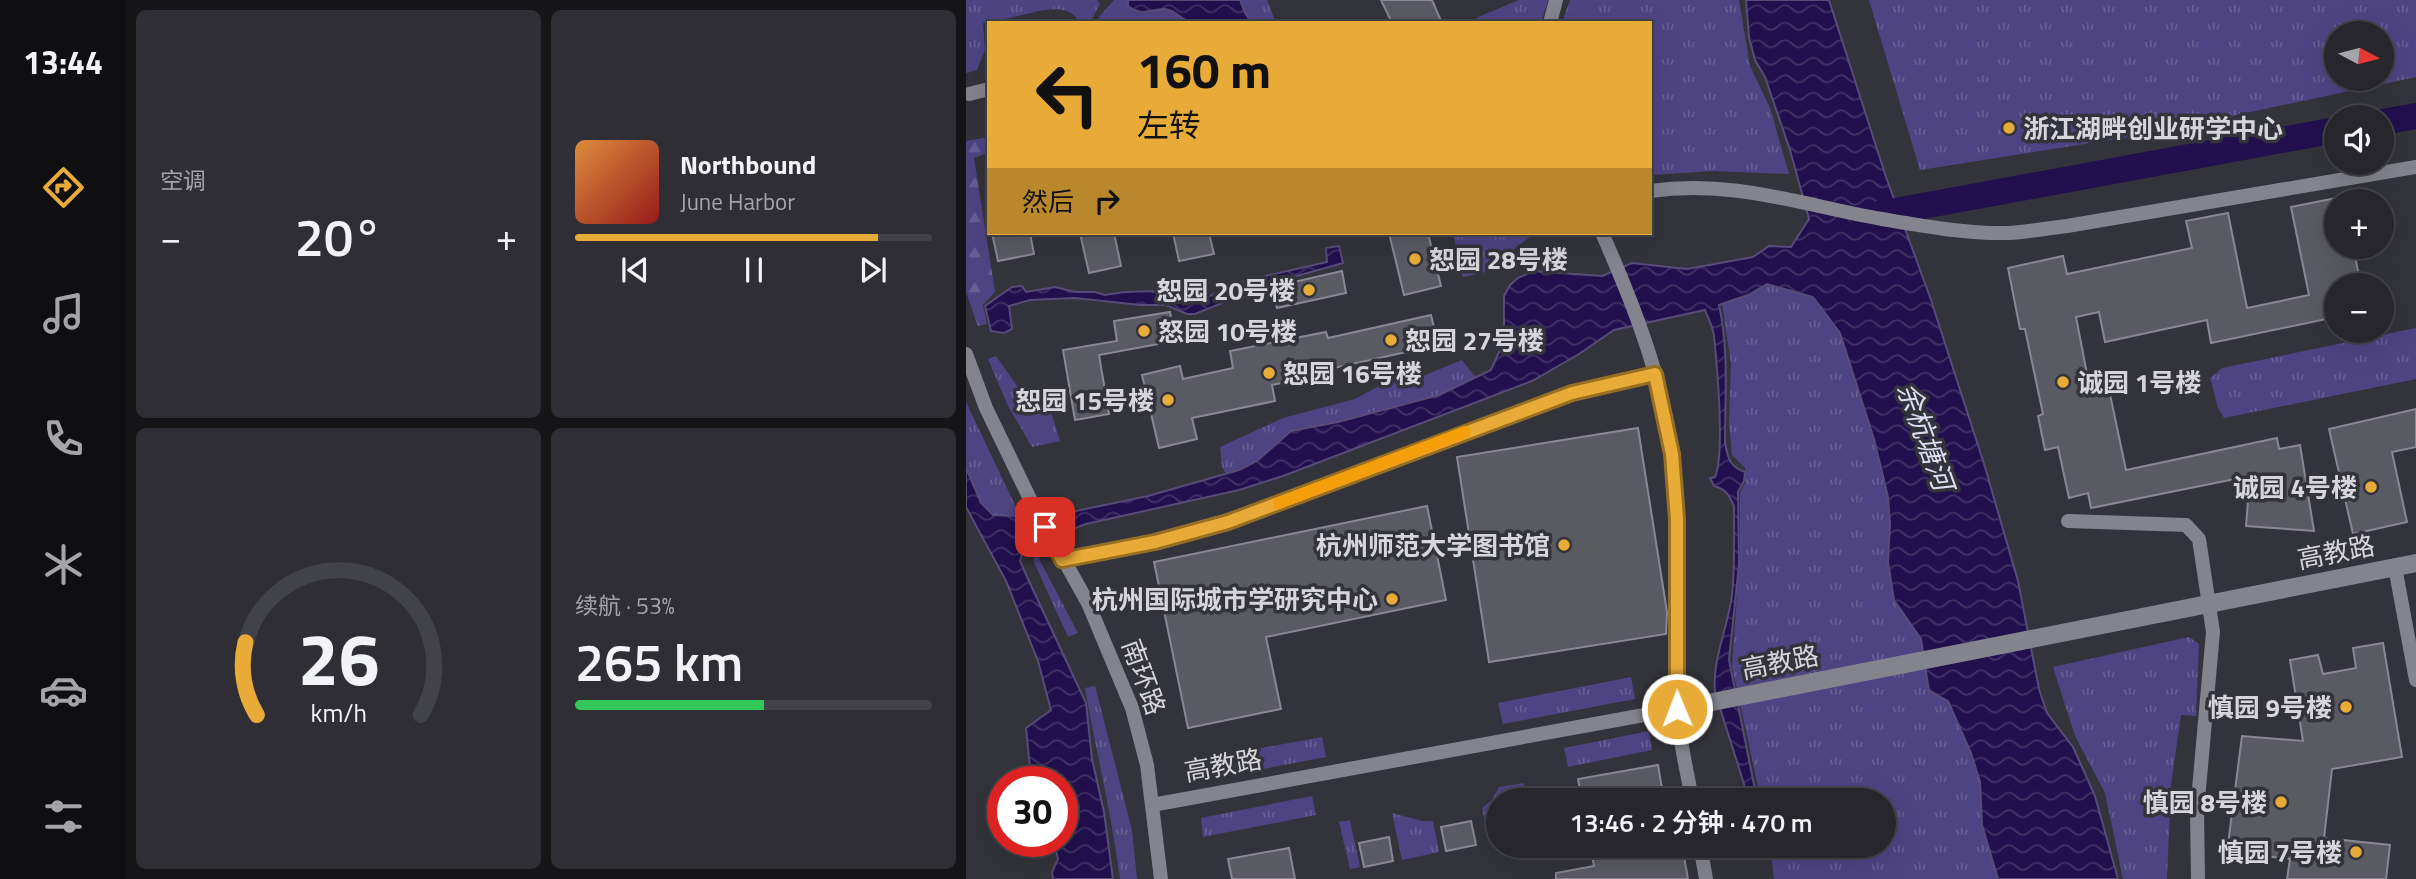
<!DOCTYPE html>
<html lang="zh">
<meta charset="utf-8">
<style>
body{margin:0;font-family:"Titillium Web","Noto Sans SC",sans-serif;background:#2e2e34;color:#f1f3f6;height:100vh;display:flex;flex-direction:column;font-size:26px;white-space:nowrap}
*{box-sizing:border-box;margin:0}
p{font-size:23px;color:#a4a5a9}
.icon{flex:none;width:38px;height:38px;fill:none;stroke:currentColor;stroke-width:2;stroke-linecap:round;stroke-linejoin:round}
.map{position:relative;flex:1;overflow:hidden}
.sheet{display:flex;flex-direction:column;gap:10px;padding:10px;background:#151518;width:840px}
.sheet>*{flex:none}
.guide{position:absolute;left:21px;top:21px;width:665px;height:214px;border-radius:0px;box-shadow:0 7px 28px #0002,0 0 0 2px #424348;background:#e8ab37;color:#111;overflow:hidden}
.needle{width:46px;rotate:97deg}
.controls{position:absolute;left:1358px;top:21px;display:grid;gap:14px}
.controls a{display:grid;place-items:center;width:70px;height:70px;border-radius:50%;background:#26262c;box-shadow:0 7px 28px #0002,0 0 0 2px #424348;font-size:35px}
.speed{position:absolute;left:21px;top:766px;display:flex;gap:14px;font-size:35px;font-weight:700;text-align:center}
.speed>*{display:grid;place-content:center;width:91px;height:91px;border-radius:50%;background:#26262c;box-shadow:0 7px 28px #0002,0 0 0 2px #424348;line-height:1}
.speed .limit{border:10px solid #d22;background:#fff;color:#111}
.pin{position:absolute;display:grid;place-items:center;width:60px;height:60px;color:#fff;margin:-30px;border-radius:14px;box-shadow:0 4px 10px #0006}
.me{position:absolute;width:77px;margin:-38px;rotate:359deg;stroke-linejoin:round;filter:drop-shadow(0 0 5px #0008)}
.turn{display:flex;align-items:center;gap:24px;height:147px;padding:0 35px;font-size:32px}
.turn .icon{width:91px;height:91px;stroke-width:2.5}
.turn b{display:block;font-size:49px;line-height:60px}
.then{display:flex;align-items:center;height:66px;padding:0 35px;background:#0003;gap:14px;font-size:26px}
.big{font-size:52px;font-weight:600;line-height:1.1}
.sheet .tile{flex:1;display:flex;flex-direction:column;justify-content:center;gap:10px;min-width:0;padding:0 24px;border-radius:10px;background:#2e2e34}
.sheet .dial{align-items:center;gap:0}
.dial svg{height:182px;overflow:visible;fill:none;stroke:#424348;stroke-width:7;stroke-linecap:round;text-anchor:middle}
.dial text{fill:#f1f3f6;stroke:none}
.song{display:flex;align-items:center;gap:21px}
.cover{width:84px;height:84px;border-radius:10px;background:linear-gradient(135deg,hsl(30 70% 55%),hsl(0 70% 35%))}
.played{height:7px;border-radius:4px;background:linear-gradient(90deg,#e8ab37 85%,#424348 85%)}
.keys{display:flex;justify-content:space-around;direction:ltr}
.heat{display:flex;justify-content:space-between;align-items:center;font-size:38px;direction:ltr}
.charge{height:10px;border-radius:5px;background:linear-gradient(90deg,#34c759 53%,#424348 0)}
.sheet .tiles{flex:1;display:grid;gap:10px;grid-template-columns:repeat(2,1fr)}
.trip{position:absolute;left:520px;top:788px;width:410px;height:70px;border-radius:35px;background:#26262c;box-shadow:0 7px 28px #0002,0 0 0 2px #424348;font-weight:600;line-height:70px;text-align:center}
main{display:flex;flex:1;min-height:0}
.menu{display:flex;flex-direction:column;width:126px;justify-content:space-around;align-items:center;background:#0f0f12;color:#a4a5a9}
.menu .icon{width:49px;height:49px}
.menu .on{color:#e8ab37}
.menu b{font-size:32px;color:#f1f3f6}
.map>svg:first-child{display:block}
.grass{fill:url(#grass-tufts);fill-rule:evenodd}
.forest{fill:url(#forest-firs)}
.water{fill:url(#water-waves);stroke:#574b78;stroke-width:2}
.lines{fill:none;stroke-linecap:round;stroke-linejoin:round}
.river{stroke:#21104d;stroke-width:26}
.building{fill:#5a5a63;stroke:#888792;stroke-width:2}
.street{stroke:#84848e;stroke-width:14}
.secondary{stroke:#84848e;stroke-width:18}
.route-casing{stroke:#976f24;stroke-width:18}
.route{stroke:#e8ab37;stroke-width:12}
.slow{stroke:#f59e0b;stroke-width:12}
.poi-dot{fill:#e8ab37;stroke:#33333b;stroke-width:2.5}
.labels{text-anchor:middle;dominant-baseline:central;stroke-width:7;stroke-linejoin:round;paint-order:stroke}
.poi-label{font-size:26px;font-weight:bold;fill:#d5d5db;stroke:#33333b;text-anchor:end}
.street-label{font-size:26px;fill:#d5d5db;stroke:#33333b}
.water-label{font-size:28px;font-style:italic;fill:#deddf1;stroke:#33333b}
</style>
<main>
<nav class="menu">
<b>13:44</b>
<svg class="icon on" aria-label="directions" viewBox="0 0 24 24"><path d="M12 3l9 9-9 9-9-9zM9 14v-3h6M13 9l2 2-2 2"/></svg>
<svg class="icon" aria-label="music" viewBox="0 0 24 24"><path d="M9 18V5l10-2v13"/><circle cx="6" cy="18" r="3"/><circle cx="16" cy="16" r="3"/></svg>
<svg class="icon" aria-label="phone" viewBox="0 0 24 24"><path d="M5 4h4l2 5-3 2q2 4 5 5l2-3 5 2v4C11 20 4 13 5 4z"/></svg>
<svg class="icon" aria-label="climate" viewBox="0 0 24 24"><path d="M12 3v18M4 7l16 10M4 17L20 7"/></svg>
<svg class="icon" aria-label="car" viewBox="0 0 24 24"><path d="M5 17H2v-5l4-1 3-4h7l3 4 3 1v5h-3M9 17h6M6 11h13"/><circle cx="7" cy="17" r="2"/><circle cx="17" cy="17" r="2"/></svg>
<svg class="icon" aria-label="filters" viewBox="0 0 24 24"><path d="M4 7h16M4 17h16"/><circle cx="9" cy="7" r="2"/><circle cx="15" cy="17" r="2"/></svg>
</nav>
<section class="sheet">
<div class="tiles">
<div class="tile"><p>空调</p>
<div class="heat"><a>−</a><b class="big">20°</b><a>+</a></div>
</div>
<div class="tile">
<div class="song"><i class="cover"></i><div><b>Northbound</b><p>June Harbor</p></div></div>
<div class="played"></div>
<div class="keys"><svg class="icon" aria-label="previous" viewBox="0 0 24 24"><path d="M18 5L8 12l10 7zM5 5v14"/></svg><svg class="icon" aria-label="pause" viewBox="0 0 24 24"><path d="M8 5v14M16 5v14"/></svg><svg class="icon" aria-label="next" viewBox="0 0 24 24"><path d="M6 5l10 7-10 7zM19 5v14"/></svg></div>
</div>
<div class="tile dial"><svg viewBox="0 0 100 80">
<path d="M14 69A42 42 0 1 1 86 69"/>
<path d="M14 69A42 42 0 0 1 9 37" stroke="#e8ab37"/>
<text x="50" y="56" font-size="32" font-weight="700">26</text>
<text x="50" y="72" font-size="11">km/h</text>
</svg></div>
<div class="tile"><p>续航 · 53%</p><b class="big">265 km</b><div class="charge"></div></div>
</div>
</section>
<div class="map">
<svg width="1450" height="879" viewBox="0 0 1450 879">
<defs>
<pattern id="grass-tufts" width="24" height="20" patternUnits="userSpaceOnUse" patternTransform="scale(1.75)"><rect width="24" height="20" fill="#4f4483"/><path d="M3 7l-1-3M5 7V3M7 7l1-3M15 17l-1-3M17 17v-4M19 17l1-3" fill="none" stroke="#675e94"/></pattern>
<pattern id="forest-firs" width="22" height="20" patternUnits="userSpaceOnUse" patternTransform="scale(1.75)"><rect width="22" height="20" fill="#4f4483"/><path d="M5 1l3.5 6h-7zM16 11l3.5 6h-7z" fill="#675e94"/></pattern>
<pattern id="water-waves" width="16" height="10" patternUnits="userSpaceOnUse" patternTransform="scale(1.75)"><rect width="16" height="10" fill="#21104d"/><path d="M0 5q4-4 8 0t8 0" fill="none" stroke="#403266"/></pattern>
</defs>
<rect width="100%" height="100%" fill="#33333b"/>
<path class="grass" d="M0,0H131L134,4L124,23H113C104,0 70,12 52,16C40,19 29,21 17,23L19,50L11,70L0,73Z
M148,0H301L310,23H132L133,17Z
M553,0H582L575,23H511L510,18Z
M604,0H773L784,66L804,108L823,174L746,171L684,175V23H596Z
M903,0H1450V77L1176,135L954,170ZM1370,33H1416V79H1370Z
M487,233H569L517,273L497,277Z
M801,284L847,297L874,333L908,439L922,497L928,600L955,639L957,654L995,727L1005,753L1014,782L1016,825L1032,879H808L804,845H917V800H795L766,666L774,552V493L779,483V468L766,455L763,423L765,364L756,304L782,295Z
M1450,328V379L1258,418L1252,408L1244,378L1256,368Z
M30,356L56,393L77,386L94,441L66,447L42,406L22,359Z
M496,360L510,378L473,395L372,422L325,431L291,461L260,474L256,467L254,447L317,418L389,399L415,385L457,376Z
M0,402L57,522L48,516L27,515L15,503L0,468Z
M70,553L112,633L102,637L67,560Z
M1223,637L1233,644L1230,716L1215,715L1205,785L1201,879H1157L1139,793L1109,736L1087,667Z
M665,677L669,699L537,724L532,703Z
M129,686L166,830L171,879H154C146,815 130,752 119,688Z
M683,731L686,750L602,767L598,748Z
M356,737L360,757L228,782L223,761Z
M558,783L562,800H532V840L523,842L516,808L526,800L533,787Z
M346,796L350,815L237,837L235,818Z
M426,813L456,821H467L473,852L436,860Z
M384,820L394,867L384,869L373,822Z"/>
<path class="forest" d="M23,137V152L8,158L29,292L17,305L21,324L12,326L0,292V141Z"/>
<path class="water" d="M162,0H274L279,13L286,23C273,23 233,26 224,22C215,19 209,10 199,9C185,8 179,18 162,6Z
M780,0H863L920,177L964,297L1019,467L1052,581L1073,689L1081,713L1107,747L1129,796L1152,879H1032L1016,825L1014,782L1005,753L982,701L963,691L955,639L928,600L922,562L924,523L922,497L908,439L874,333L847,297L801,284L782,295L753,305C763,350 759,396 759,443C762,458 763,466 779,472L778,481L772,492L773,564L763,660L791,800H783L749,692C746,659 762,628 766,595C769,566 768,536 768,506C763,495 760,489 748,486L744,478L749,477C759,454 751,364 748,336C747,327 742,318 739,310L648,330L613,354L566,381L317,476L273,490L120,524L58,547L54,561L62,579L120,703L126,759L138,812L147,879H87L86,872L92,859L88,842H96V782H73L64,768L60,728L85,710L72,661L40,581L0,507V468L15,503L27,515L48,516L57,522L182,496L273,470L291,461L325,431L372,422L473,395L525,370L538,341V296L544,285L552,278L567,271L636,276L666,263L721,269L787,257L803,246L825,247L843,219L824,150L799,77L789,60L783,37Z
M373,246L377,263L306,283L229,314H221L200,305H174L109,298L64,300L43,306L46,329L38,333L25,331L19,306L46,287L56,286L60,292L89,287L110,292H129L139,295L158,292L192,291L207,300L227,303L282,280L361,262L360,248Z"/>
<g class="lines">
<path class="river" d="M1416,122L1450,116
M897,217L1370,130"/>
</g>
<path class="building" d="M415,0H466L476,23H426Z
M1370,198V247H1387L1395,285H1370V317L1245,343L1241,320L1139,342L1133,312L1110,317L1123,384L1141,380L1160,470L1311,438L1313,449L1334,445L1348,531L1280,526L1284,476L1125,508L1122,493L1103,498L1092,447L1079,450L1072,416L1077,414L1059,329H1054L1042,268L1097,256L1101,274L1226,248L1220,221L1262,213L1281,308L1343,295L1325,207Z
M26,233H64L68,254L32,261Z
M114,233H148L155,266L123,273Z
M207,233H243L248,254L213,261Z
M423,233H462L475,286L438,295Z
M376,271L380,293L311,308L306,287Z
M204,312L209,341L133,355L143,414L109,420L97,350L151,341L148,321Z
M465,315L472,345L368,368L369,372L306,385L309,401L226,418L231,439L193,448L176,375L214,366L217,379L267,368L264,351L360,332L362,338Z
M1450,409V447L1426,452L1441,522L1387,534L1363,429Z
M672,428L701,612L700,634L523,662L491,457Z
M461,506L480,600L300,637L315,709L222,728L188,562Z
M1417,643L1436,757L1366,769L1358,838L1424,845L1420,879H1321L1324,859L1261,852L1276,736L1337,741L1324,660L1352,655L1357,674L1390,668L1387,648Z
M692,765L698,800H616L612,779Z
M505,821L510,845L480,851L475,827Z
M423,837L427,861L398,867L393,843Z
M624,845H716L722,879H590V873L628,866Z
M323,848L329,879H266L262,859Z"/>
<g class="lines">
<path class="street" d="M584,23L590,0
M3,94L23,89
M684,191C768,179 835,205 916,219C957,226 1001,234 1043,233C1062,232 1082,228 1101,226L1450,167
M636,233C667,303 697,379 706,455C716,539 707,622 711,705C712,737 721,769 726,800
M0,354L20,408L66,503L122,603L166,708L181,765L195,879
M1102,521L1220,525L1233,539L1247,632L1231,811L1232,879
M96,560L189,542L262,522L606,392L689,374
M1429,567L1450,680
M186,805L711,709
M734,845L740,879"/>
<path class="secondary" d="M711,709L1450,563"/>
</g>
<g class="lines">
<g class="route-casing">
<path id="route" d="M79,527L96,560L189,542L262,522L606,393L689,374L706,454L711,519V709"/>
</g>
<use href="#route" class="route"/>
<path class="slow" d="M313,503L499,432"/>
</g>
<g class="poi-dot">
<circle cx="1043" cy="128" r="7"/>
<circle cx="449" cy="259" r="7"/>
<circle cx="343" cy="290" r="7"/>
<circle cx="178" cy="331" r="7"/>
<circle cx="425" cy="340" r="7"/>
<circle cx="303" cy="373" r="7"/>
<circle cx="1097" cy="382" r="7"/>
<circle cx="202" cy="400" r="7"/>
<circle cx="1405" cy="487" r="7"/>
<circle cx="598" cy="545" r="7"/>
<circle cx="426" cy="599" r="7"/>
<circle cx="1380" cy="707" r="7"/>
<circle cx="1315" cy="802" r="7"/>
<circle cx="1390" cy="852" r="7"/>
</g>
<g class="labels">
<g class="poi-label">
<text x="1057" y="128" text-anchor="start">浙江湖畔创业研学中心</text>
<text x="463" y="259" text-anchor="start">恕园 28号楼</text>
<text x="329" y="290">恕园 20号楼</text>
<text x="192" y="331" text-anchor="start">怒园 10号楼</text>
<text x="439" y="340" text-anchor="start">恕园 27号楼</text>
<text x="317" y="373" text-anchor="start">恕园 16号楼</text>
<text x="1111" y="382" text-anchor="start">诚园 1号楼</text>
<text x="188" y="400">恕园 15号楼</text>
<text x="1391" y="487">诚园 4号楼</text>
<text x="584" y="545">杭州师范大学图书馆</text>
<text x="412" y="599">杭州国际城市学研究中心</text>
<text x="1366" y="707">慎园 9号楼</text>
<text x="1301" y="802">慎园 8号楼</text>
<text x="1376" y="852">慎园 7号楼</text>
</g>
<g class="street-label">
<text transform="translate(1370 552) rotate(-11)">高教路</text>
<text transform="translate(814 662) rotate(-11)">高教路</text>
<text transform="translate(178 677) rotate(70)">南环路</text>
<text transform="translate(257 765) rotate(-10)">高教路</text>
</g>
<g class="water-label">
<text transform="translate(960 436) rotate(70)">余杭塘河</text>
</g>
</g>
</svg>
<div class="controls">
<a><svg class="needle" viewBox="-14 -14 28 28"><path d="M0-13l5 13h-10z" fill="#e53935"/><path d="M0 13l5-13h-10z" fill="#a4a5a9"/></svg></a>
<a><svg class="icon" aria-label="sound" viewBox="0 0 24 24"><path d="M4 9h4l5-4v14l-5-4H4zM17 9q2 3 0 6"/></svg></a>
<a>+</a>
<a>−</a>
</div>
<div class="speed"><div class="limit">30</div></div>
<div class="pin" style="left:79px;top:527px;background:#d93025"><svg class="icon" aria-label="arrive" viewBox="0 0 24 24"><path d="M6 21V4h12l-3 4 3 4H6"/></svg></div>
<svg class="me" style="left:711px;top:709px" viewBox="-20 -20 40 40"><circle r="17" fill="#e8ab37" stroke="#fff" stroke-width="3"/><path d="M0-11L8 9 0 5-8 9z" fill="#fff"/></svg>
<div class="trip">13:46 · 2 分钟 · 470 m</div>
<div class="guide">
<div class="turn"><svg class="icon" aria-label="left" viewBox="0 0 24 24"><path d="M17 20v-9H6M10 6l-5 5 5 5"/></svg><div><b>160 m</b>左转</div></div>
<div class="then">然后<svg class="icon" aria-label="right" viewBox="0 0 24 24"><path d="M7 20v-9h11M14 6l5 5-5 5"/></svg></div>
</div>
</div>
</main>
